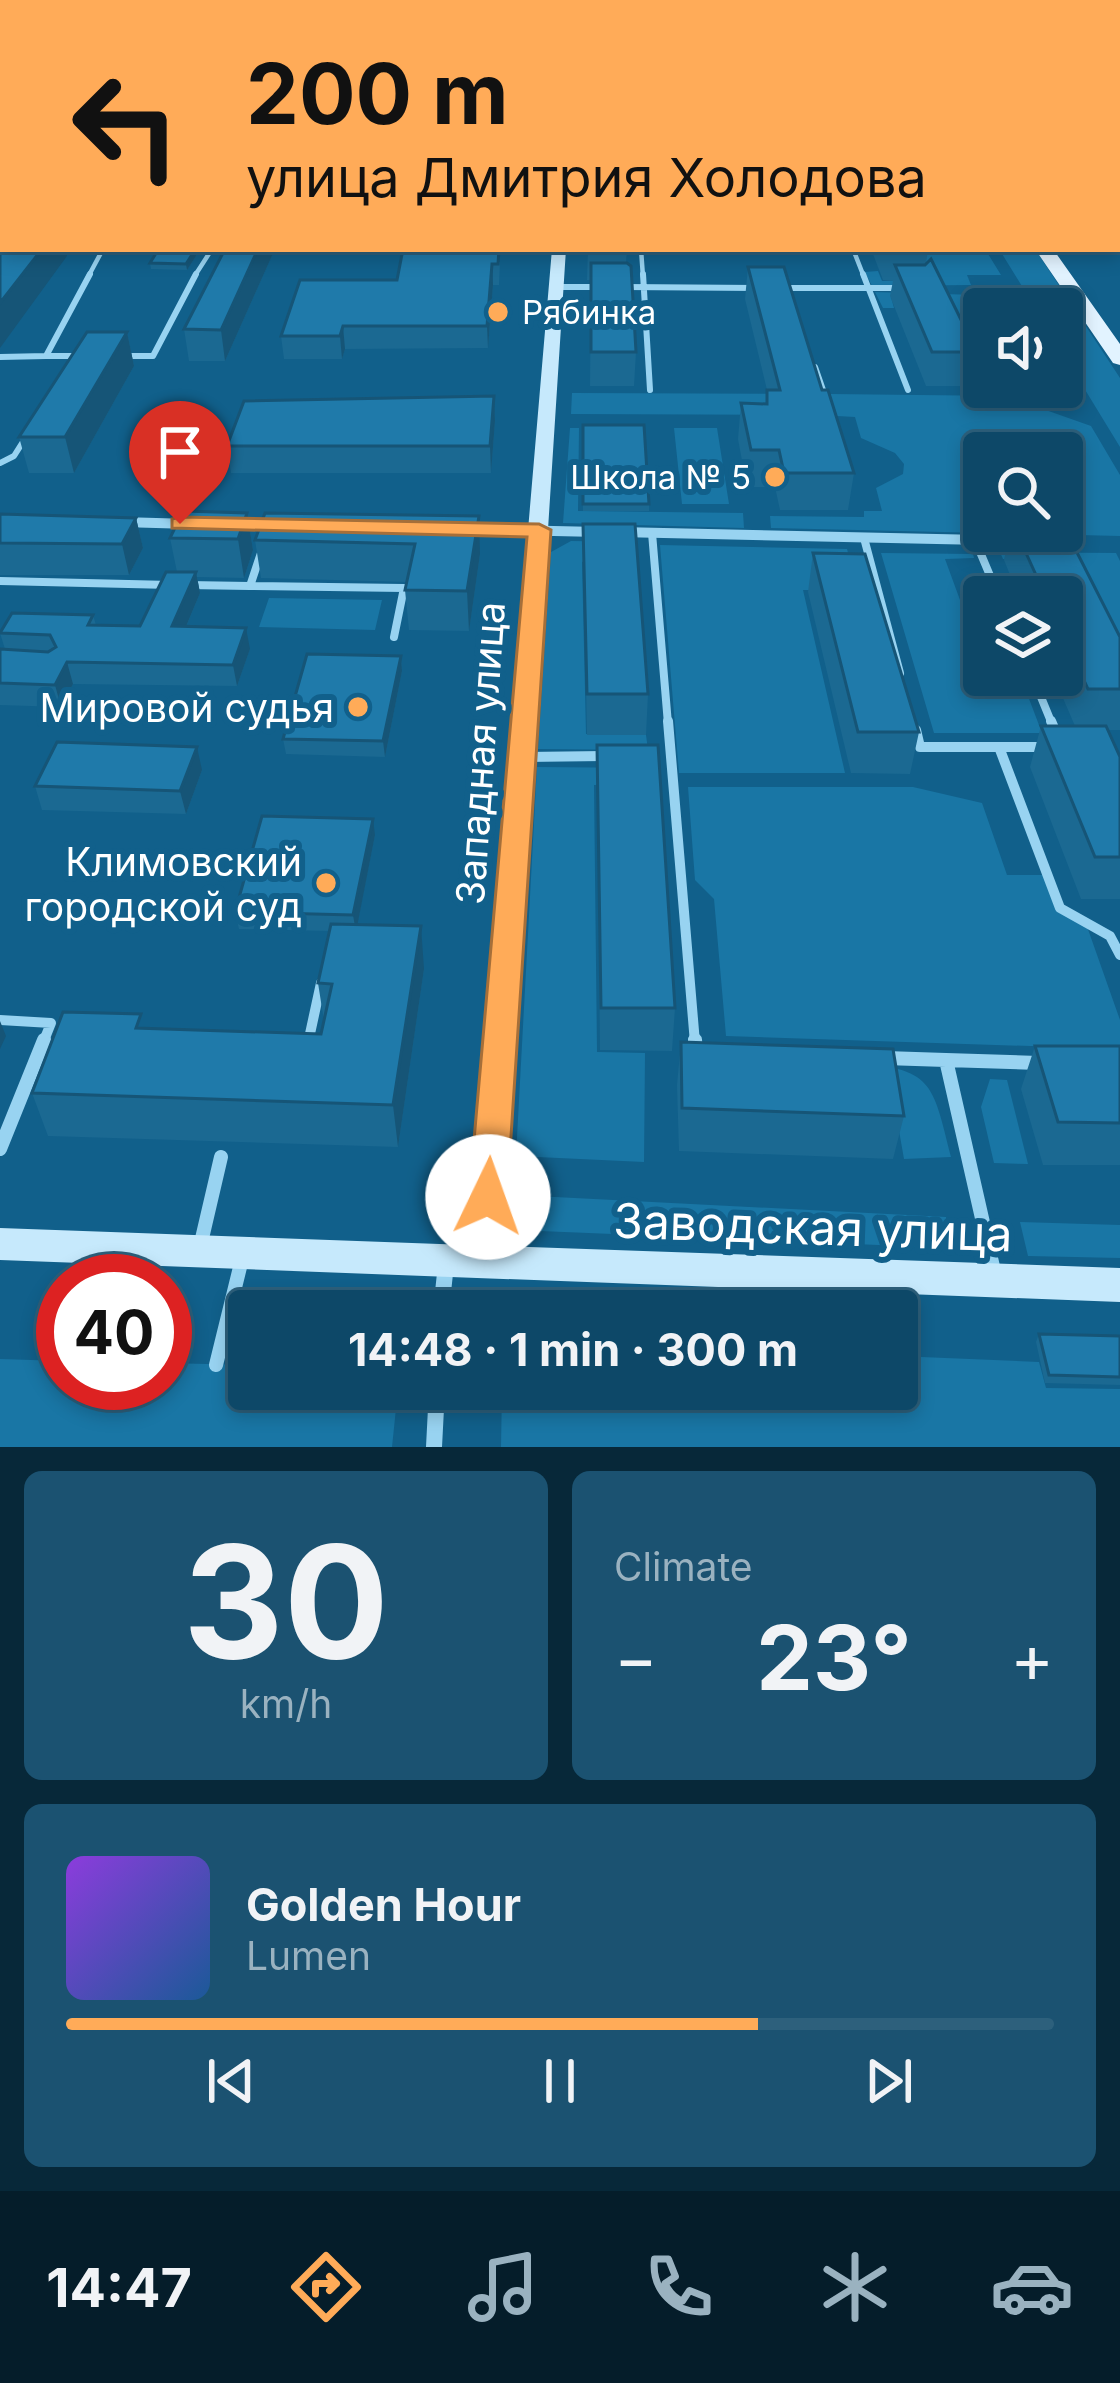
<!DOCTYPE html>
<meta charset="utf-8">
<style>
body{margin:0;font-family:Inter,sans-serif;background:#1b5271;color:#f1f3f6;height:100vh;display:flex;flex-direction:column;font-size:45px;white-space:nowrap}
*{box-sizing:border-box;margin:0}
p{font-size:39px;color:#9ab2c0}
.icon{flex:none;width:66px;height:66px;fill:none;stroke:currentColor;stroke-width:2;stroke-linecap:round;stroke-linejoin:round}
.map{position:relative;height:1447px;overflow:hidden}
.drawer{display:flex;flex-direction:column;gap:24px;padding:24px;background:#072839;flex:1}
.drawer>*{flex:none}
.top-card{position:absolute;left:0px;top:0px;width:1122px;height:252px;box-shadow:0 6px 18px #0003,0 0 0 3px #2d607c;background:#ffab58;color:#111;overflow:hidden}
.tools{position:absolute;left:963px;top:288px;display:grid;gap:24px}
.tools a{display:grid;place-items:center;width:120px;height:120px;border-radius:12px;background:#0d4868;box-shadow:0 6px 18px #0003,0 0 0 3px #2d607c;font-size:60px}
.speed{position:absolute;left:36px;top:1254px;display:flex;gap:24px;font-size:60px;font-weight:700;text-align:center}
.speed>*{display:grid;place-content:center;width:156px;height:156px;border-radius:50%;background:#0d4868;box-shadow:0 6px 18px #0003,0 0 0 3px #2d607c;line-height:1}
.speed .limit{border:18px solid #d22;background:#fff;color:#111}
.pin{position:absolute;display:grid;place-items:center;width:102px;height:102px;color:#fff;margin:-123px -51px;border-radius:50% 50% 50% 0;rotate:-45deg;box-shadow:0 0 12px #0007}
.pin .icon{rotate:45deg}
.me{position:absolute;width:132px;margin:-66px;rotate:3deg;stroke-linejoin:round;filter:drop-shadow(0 0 9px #0008)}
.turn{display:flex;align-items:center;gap:42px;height:252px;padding:0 48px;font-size:54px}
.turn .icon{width:156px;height:156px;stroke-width:2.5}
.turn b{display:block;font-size:84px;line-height:102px}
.big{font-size:90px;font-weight:700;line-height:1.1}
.drawer .tile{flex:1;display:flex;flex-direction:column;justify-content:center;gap:18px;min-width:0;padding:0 42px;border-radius:18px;background:#1b5271}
.drawer .dial{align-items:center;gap:0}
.dial b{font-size:156px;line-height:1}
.song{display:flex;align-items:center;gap:36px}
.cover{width:144px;height:144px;border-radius:18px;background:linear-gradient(135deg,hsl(270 70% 55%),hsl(210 70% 35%))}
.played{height:12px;border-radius:6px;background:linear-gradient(90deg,#ffab58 70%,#2d607c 70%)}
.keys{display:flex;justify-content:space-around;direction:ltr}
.heat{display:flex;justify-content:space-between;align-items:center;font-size:66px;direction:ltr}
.drawer .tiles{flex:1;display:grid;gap:24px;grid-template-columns:1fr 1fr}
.tile:last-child{grid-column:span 2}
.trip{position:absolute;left:228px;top:1290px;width:690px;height:120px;border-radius:12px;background:#0d4868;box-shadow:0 6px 18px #0003,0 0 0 3px #2d607c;font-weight:700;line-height:120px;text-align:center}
.menu{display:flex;height:192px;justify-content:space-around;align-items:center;background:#051d2a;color:#9ab2c0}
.menu .icon{width:84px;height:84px}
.menu .selected{color:#ffab58}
.menu b{font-size:54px;color:#f1f3f6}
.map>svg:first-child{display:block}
.green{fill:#1976a5;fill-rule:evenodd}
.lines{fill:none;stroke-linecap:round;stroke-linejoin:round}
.lane-far4{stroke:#98d3f1;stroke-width:4.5}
.lane-far3{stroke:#98d3f1;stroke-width:6}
.lane-far2{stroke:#98d3f1;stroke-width:8}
.lane-far1{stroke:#98d3f1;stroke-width:10}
.lane{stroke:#98d3f1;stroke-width:14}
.street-far1{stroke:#98d3f1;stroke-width:10}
.street{stroke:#98d3f1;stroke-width:16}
.secondary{fill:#c6e9fc;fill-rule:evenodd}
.primary{fill:#e2f3ff;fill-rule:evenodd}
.wall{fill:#1b6992}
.shaded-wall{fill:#165577}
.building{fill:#1f7aaa;stroke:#165577;stroke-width:3}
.route{fill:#ffab58;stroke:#a66f39;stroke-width:3}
.poi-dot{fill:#ffab58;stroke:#11608b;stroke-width:4.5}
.labels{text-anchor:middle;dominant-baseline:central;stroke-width:12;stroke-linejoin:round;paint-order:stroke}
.far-poi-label{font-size:33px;fill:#fff;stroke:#11608b;text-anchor:start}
.poi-label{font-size:39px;fill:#fff;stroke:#11608b;text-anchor:end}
.street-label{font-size:39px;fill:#fff;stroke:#11608b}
.near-street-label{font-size:48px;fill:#fff;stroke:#11608b}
</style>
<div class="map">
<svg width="1120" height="1447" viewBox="0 0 1120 1447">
<rect width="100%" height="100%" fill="#11608b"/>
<path class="green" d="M909,249H985L1001,275H967L971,285L872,286L865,272L878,271L882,281H922Z
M999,249H1035L1120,378V447L1062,352V309H1036Z
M875,292L1012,296L1020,309H984V386H972L931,298L891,297L894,308H883Z
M572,393L816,394L823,415L571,414Z
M830,394L1006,396L1091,426L1120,475V536L771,528L770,516L864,517V511H882L876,488L903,474L904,464L895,453L861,438L855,417L837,416ZM984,453H1062V531H984Z
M570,428H579L578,511L743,513L744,528L563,523Z
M674,428H717L729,504H682Z
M571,541L633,542L582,562L586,734L646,735L648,750L538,749L551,552Z
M660,545L847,549L858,590H803L845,773H679Z
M1000,552L1116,553L1120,561V698L1054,560L1003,559Z
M881,553L973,554L974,558L945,559L975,641H984V675H1020L1042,733H934Z
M269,598L382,600L375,630L259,627Z
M537,767L655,768L656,784L594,785L597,1052L645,1053L644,1162L516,1156Z
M688,787H913L982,803L1007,875H1047L1060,908L1084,918L1120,1020V1049L726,1036L714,899L695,880Z
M850,1063C933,1068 932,1081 951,1157L904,1159L891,1085Z
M990,1079L1007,1080L1028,1164L994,1163L981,1107Z
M516,1195L946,1217L952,1248L540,1231L516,1216Z
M1020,1222L1120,1225V1258L1028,1256Z
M897,1356L1039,1362L1046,1388L1120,1389V1447H501L502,1389H897Z
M0,1359L63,1361V1383H165V1363L249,1365V1389H398L392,1447H0Z"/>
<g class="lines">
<path class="lane-far4" d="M641,249L643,277
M853,249L864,277
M53,250H168
M88,277L103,249
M194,277L212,249"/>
<path class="lane-far3" d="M643,274L650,390
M863,274L908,390
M558,287H601
M624,287L757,288
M780,288H901
M46,356H82
M123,356H153L196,274
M0,357L46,356L90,274
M815,367L823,390
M0,463L14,456L26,437"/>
<path class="lane-far2" d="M652,533L668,724
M864,538L900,673
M975,540L999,597
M0,581L171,585
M187,585L250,586L261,553
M250,586L404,588L394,637
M1032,675L1052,724"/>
<path class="lane-far1" d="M668,721L695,1043
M1051,721L1057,735
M916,730L920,747H999L1060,908L1110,936L1120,955
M999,747H1042
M525,757L604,756
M0,1020L51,1023L43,1043
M308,1043L321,983"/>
<path class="lane" d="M695,1040L696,1050H701
M885,1058L946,1060
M0,1149L44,1040
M200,1247L221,1157
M994,1271L946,1060L1038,1063
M216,1365L242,1259"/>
<path class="street-far1" d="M121,522L191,524
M463,529L599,532
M619,532L1025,541"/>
<path class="street" d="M441,1311L446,1264
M434,1447L437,1389"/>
<path class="secondary" d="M192,0H202L190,3Z
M3,226V236L0,237V227Z
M552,249H566L502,1246L1120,1268V1302L0,1260V1228L467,1245Z"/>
<path class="primary" d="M881,0H893L895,3H883Z
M1035,249H1053L1120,344V365L1113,363Z"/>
</g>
<path class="wall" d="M306,0H383L382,3H460L501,0V3H306Z
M225,249H275L225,361H189L184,329Z
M588,249H627L626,263L636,352L634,386H590L591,280H587Z
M712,249H739V254H713Z
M871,249H928L926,264L977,352L970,386H926L890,296L893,281L883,280Z
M195,250L196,256L187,270L151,269L150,263Z
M500,262L499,285H493L488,348L345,349L342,359H284L281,336L397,280Z
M748,267L822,390L854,473L848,510H780L775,487H747L738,439L741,403L766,404L767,390L745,299Z
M127,332L134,366L74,473H29L19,437Z
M494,396L495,421L491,473H231L227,446Z
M583,425L649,504V511H583Z
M189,449L177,476L141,475L138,461Z
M247,513L253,550L244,578L197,577L200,593L186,627L250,649L237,686L73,684L61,707L0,705V649H5L0,633L93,615L96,625L140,626L177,572L170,538Z
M265,513L480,554L469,631L409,630L405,590L407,582L261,578L255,540Z
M0,514L136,518L143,548L129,575H0Z
M583,524L648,694L646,735H587Z
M1010,531H1062L1120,637V730H1108L1120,757V899H1081L1030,767L1041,726H1075L1053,675H1062V597H1019L1004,560Z
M813,553L919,732L910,774L851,773L808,592Z
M401,656L402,671L385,757L286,754L283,739Z
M597,745L675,1008L672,1051L600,1050Z
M202,770L186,814L42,810L35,786Z
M375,835L357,925L424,969L398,1147L48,1136L32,1093L145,1029L321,1034L324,1021L318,983L330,931L239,929L235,912Z
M681,1042L904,1116L893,1159L679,1151L677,1085Z
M1035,1046H1120V1165H1043L1021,1089Z
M1039,1334L1120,1336V1385L1045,1383L1036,1342Z"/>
<path class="shaded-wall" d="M148,0H168L165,3H148Z
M3,46V74L0,76V48Z
M3,147V182L0,185V150Z
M42,249H65L67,256L0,348V303Z
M258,249H275L225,361L221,330Z
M195,250L196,256L187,270L186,264Z
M492,264L493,285L488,348L487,326Z
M343,326L345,349L342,359L340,336Z
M127,332L134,366L74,473L65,437Z
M494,396L495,421L491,473L490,446Z
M187,435L189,449L177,476L174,462Z
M247,513L253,550L244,578L238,539Z
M479,516L480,554L469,631L467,591Z
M136,518L143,548L129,575L122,544Z
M196,572L200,593L177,648L172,626Z
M246,628L250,649L237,686L233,665Z
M401,656L402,671L385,757L383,741Z
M67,662L73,684L61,707L55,685Z
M197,747L202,770L186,814L180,791Z
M373,819L375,835L356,932L353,915Z
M421,926L424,969L398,1147L393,1105Z
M0,1021L6,1036L0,1049Z"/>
<path class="building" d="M45,0H131L128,3H41Z
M460,0H499V3H365H460Z
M587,0H610V3H587Z
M680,0H705V3H681Z
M775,0H798L800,3H776Z
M0,3H38H3V46L0,48Z
M3,98V129H0V100Z
M5,249H42L0,303V255Z
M225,249H258L221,330L184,329Z
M403,249H499L498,264H492L487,326H343L340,336H281L300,280H397Z
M158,250H195L186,264L150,263Z
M931,259L977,352H932L895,265H925Z
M591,263H627L631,266L636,352H591Z
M748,267H784L822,390H828L854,473H784L779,450H751L741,403L767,404V390H780Z
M87,332H127L65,437H19Z
M494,396L490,446H227L244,401Z
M583,425H644L649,504H583Z
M152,434L187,435L174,462L138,461Z
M183,511L247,513L238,539L170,538Z
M265,513L479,516L467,591L405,590L415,544L255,540Z
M0,514L136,518L122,544L0,543Z
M1062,523L1120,637V689H1088L1062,632V597H1046L1016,531H1062Z
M583,524H635L648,694H587Z
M813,553L865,554L919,732H858Z
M166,572H196L172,626L246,628L233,665L67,662L55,685L0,683V649L48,652L56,647L50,635L0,633L12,613L93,615L88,625L140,626Z
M307,654L401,656L383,741L283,739Z
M1041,726H1106L1120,757V857H1095Z
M57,742L197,747L180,791L35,786Z
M597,745H658L675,1008H601Z
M262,816L373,819L353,915L235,912Z
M331,924L421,926L393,1105L32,1093L63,1012L141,1014L136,1028L321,1034L332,984L318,983Z
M681,1042L893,1049L904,1116L682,1108Z
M1035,1046H1120V1123L1058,1122Z
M1039,1334L1120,1336V1377L1049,1375Z"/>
<path class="route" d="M180,517L539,524L551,530L507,1197L502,1209L488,1214L475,1209L469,1197L527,537L172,528V519Z"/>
<g class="poi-dot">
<circle cx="498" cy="312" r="12"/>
<circle cx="775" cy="477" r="12"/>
<circle cx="358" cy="707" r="12"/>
<circle cx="326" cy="883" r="12"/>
</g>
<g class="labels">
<g class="far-poi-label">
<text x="522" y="312">Рябинка</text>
<text x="751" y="477" text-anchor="end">Школа № 5</text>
</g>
<g class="poi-label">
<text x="334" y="707">Мировой судья</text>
<text x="302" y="861">Климовский<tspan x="302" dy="45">городской суд</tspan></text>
</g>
<g class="street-label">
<text transform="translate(480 753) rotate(-86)">Западная улица</text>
</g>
<g class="near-street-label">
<text transform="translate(813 1227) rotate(2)">Заводская улица</text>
</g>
</g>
</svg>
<div class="tools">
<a><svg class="icon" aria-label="sound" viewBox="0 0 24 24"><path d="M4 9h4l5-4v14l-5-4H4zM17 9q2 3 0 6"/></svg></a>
<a><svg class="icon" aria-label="search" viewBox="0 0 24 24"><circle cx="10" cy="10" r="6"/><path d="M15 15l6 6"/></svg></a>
<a><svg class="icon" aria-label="layers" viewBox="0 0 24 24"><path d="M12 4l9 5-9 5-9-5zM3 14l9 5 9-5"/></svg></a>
</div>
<div class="speed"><div class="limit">40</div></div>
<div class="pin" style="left:180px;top:524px;background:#d93025"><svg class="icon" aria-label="arrive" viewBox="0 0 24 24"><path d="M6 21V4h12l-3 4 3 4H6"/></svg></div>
<svg class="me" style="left:488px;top:1197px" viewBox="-20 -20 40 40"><circle r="19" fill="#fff"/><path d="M0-13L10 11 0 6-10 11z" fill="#ffab58"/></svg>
<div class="trip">14:48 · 1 min · 300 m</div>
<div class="top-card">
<div class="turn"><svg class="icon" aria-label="left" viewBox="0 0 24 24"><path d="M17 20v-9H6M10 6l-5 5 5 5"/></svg><div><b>200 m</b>улица Дмитрия Холодова</div></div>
</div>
</div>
<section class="drawer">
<div class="tiles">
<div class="tile dial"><b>30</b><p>km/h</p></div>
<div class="tile"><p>Climate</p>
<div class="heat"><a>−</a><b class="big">23°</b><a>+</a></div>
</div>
<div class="tile">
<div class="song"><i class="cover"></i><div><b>Golden Hour</b><p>Lumen</p></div></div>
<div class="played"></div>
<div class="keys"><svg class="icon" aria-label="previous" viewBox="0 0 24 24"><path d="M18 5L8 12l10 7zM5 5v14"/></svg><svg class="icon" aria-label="pause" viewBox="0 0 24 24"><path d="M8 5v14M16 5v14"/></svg><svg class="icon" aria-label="next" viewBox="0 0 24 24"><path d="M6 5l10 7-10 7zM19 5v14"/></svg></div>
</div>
</div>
</section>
<nav class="menu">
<b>14:47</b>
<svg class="icon selected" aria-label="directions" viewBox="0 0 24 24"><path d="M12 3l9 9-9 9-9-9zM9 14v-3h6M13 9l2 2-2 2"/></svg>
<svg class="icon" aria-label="music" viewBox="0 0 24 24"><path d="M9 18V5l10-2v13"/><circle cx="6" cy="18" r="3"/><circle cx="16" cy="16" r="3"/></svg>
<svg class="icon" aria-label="phone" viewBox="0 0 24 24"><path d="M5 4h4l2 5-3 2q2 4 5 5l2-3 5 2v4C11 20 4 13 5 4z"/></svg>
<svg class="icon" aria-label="climate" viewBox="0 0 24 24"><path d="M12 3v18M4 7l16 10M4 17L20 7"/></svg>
<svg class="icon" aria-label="car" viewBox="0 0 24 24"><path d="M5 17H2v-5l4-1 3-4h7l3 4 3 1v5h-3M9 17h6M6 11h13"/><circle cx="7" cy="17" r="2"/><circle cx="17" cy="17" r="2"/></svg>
</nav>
